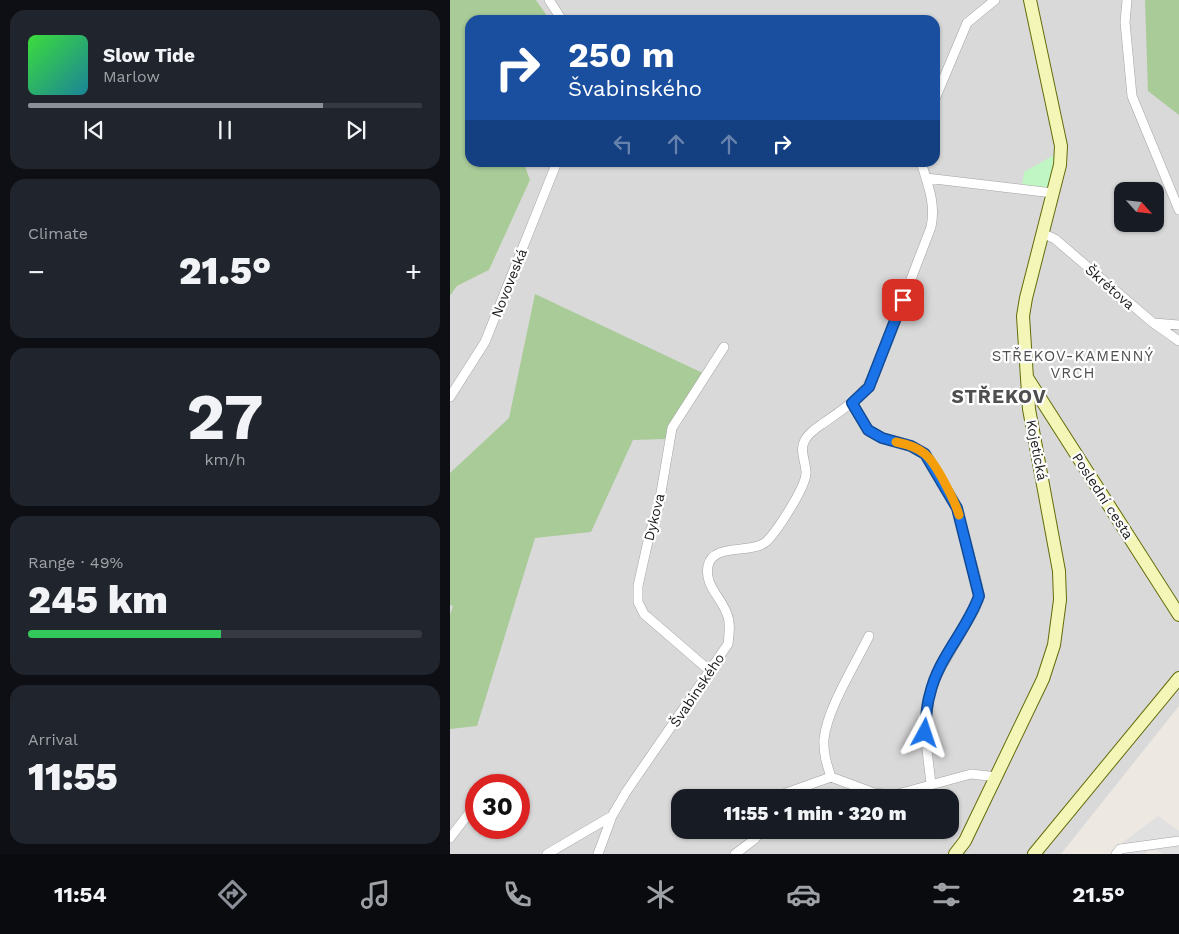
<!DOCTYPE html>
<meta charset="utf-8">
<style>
body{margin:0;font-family:"Work Sans",sans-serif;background:#20242c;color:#f1f3f6;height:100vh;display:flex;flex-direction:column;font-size:19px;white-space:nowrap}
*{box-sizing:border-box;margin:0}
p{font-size:16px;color:#9ea1a6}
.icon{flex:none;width:28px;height:28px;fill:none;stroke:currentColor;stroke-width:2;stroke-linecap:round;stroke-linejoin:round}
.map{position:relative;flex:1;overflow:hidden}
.sheet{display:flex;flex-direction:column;gap:10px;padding:10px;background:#0d0f14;width:450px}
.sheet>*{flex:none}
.guide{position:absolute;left:15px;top:15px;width:475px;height:152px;border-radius:15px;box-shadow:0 1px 4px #0004;background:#1a4fa0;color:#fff;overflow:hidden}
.needle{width:32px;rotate:117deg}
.fabs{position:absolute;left:664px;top:182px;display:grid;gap:10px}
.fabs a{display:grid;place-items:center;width:50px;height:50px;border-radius:10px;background:#171b24;box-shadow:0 1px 4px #0004;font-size:25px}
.speed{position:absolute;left:15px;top:774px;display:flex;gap:10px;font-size:25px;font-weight:700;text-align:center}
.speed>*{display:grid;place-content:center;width:65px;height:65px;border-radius:50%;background:#171b24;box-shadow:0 1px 4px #0004;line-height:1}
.speed .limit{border:8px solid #d22;background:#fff;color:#111}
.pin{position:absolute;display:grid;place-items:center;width:42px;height:42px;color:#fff;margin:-21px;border-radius:10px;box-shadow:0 2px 8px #0006}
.me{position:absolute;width:55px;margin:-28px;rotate:5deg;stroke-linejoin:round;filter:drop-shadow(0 0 4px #0008)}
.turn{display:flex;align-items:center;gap:18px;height:105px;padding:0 20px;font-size:22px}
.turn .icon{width:65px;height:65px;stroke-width:2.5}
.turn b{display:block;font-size:35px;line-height:42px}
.lanes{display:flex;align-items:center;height:48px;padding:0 20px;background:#0003;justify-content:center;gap:25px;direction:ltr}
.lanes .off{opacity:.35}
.big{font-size:38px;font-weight:800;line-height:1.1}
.sheet .card{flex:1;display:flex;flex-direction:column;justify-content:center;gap:8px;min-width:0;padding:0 18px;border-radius:15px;background:#20242c}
.sheet .dial{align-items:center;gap:0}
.dial b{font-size:65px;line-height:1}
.song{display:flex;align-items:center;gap:15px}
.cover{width:60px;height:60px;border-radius:8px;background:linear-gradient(135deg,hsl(120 70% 55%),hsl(190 70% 35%))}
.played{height:5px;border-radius:2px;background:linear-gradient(90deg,#8c9099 75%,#363941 75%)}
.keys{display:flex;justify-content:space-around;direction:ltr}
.heat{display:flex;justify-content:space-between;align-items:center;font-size:28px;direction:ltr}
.charge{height:8px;border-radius:4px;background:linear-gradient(90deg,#34c759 49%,#363941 0)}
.trip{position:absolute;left:221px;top:789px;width:288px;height:50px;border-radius:15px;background:#171b24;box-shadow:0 1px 4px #0004;font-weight:800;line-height:50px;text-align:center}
.menu{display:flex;height:80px;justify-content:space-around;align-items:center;background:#090b0e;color:#9ea1a6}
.menu .icon{width:35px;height:35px}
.menu .selected{color:#8c9099}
.menu b{font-size:22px;color:#f1f3f6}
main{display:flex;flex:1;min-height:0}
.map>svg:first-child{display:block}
.residential{fill:#dad9d9;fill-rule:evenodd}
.forest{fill:#a8cb98}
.park{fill:#bff6c3}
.parking{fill:#e0e0e0}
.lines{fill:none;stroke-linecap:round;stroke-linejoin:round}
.street-casing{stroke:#a3a3a3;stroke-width:10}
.secondary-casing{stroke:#636c0a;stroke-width:14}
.street{stroke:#fff;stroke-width:9}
.secondary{stroke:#f4f6b7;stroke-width:12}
.route-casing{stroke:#114b97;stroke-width:12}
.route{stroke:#1a73e8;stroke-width:9}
.slow{stroke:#f59e0b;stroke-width:9}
.labels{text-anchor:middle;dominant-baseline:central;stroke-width:4.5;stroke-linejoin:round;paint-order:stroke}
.street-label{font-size:14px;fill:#1c1c1c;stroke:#fff}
.neighbourhood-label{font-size:15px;letter-spacing:1px;fill:#4f4f4f;stroke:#fff}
.district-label{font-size:19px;font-weight:bold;letter-spacing:1px;fill:#4f4f4f;stroke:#fff}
</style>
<main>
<section class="sheet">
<div class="card">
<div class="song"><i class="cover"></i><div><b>Slow Tide</b><p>Marlow</p></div></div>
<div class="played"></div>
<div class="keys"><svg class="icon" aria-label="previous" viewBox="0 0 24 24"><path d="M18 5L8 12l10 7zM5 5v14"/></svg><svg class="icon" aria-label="pause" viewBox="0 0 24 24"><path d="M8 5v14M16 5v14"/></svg><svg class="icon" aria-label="next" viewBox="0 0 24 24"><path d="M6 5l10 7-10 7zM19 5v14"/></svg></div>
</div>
<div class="card"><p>Climate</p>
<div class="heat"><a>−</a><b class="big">21.5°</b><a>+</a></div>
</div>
<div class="card dial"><b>27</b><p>km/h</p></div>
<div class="card"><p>Range · 49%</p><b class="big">245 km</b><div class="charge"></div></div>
<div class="card"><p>Arrival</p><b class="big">11:55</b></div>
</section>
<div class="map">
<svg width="729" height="854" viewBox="0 0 729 854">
<rect width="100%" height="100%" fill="#ede9e2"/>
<path class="residential" d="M86,0H729V706L611,854H0V297L7,286L39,270L80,180L74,163L485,162V20H100ZM672,191H705V224H672ZM26,785H69V828H26ZM230,798H500V830H230Z"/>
<path class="forest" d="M0,0H86L100,20H20V162L74,163L80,180L39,270L7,286L0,296Z
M695,0H729V115L698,91Z
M85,294L257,375L216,439L183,440L141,532L85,538L27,726L0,729V615L3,606L0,605V473L59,418Z"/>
<path class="park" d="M604,155L605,165L600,190L572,187L574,172Z"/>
<path class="parking" d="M708,816L729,831V854H713L706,850L697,851L695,854H670L664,849Z"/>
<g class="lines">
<g class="street-casing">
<path id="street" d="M99,0L112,20
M677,0L675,22L682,96L729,210
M485,99L517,23L545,0
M476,178L603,193
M592,233L605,239L702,322L729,341
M704,323L729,325
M0,397L35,342L107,162
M402,403L418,430L432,438L461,446L475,454L507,508L527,582L529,596L525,609L487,675L480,693L475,733L481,784
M260,671L194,614L188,602V586L200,532L208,510L222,428L274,347
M381,777L424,793L444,795L521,774L547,777
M381,777C377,765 373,753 374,739C377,709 405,665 419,636
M46,785L47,784
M322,798L381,777
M0,838L26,804
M97,854L162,816
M148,854L162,816L176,792L278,644C279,634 281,623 277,614C271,597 254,585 258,566C263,542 302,555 317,541C327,531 356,487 356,473C356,462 349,450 355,440C359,432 368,427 375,422C395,408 414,396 425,373L481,227C486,204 478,185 471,162
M285,854L305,839L310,830
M666,854L670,849L729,841"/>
</g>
<g class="secondary-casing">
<path id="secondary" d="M578,379L729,615
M505,854L515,841L593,679L604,645L610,600L609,571L579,409L573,316L576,298L610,165L611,146L580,0
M584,854L729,678"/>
</g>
<use href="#street" class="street"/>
<use href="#secondary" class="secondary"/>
</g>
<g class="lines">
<g class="route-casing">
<path id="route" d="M453,300L419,387L402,403L418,430L432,438L461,446L475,454L507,508L529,596C517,630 488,658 480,694C476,706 476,720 475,733"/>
</g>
<use href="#route" class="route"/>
<path class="slow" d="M446,442C456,444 467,447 475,454C486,463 505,501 509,515"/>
</g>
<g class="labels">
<g class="street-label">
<text transform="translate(59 283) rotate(-68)">Novoveská</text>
<text transform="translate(660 287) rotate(41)">Škrétova</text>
<text transform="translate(587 450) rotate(79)">Kojetická</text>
<text transform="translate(653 496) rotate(57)">Poslední cesta</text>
<text transform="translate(204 517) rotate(-76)">Dykova</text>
<text transform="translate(247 690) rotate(-56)">Švabinského</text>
</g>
<g class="neighbourhood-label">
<text x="623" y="356">STŘEKOV-KAMENNÝ<tspan x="623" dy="17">VRCH</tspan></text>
</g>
<g class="district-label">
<text x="549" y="396">STŘEKOV</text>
</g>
</g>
</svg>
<div class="fabs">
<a><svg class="needle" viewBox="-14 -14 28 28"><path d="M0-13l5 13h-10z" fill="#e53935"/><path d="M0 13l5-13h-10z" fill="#9ea1a6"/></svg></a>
</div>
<div class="speed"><div class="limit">30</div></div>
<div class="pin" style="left:453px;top:300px;background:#d93025"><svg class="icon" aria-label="arrive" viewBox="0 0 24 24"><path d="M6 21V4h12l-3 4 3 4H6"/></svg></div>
<svg class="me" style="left:475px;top:733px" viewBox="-20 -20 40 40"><path d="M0-17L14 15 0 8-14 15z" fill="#1a73e8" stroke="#fff" stroke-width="4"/></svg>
<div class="trip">11:55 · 1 min · 320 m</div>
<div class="guide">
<div class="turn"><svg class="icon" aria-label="right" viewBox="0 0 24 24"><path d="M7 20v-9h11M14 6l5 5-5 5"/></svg><div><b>250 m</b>Švabinského</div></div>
<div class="lanes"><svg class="icon off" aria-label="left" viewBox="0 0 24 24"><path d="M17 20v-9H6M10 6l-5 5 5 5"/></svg><svg class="icon off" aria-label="ahead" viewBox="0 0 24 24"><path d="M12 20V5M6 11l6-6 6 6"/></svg><svg class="icon off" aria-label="ahead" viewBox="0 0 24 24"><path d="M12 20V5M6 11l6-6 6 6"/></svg><svg class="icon" aria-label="right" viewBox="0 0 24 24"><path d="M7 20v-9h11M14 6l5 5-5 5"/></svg></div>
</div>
</div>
</main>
<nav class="menu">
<b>11:54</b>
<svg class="icon selected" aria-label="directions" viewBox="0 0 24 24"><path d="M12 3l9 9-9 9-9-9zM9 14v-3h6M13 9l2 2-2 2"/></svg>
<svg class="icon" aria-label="music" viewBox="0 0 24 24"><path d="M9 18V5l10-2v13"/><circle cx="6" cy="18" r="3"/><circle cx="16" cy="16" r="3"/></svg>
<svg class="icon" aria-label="phone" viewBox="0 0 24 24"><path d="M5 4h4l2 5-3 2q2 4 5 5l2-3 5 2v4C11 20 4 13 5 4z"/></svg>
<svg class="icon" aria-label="climate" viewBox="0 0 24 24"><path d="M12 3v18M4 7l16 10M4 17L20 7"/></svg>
<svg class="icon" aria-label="car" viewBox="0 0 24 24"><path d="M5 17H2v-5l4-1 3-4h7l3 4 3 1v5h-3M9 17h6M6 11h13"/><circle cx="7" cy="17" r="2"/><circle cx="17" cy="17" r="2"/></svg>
<svg class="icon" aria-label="filters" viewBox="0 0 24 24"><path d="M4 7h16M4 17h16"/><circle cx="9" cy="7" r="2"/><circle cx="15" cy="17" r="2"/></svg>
<b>21.5°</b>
</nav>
